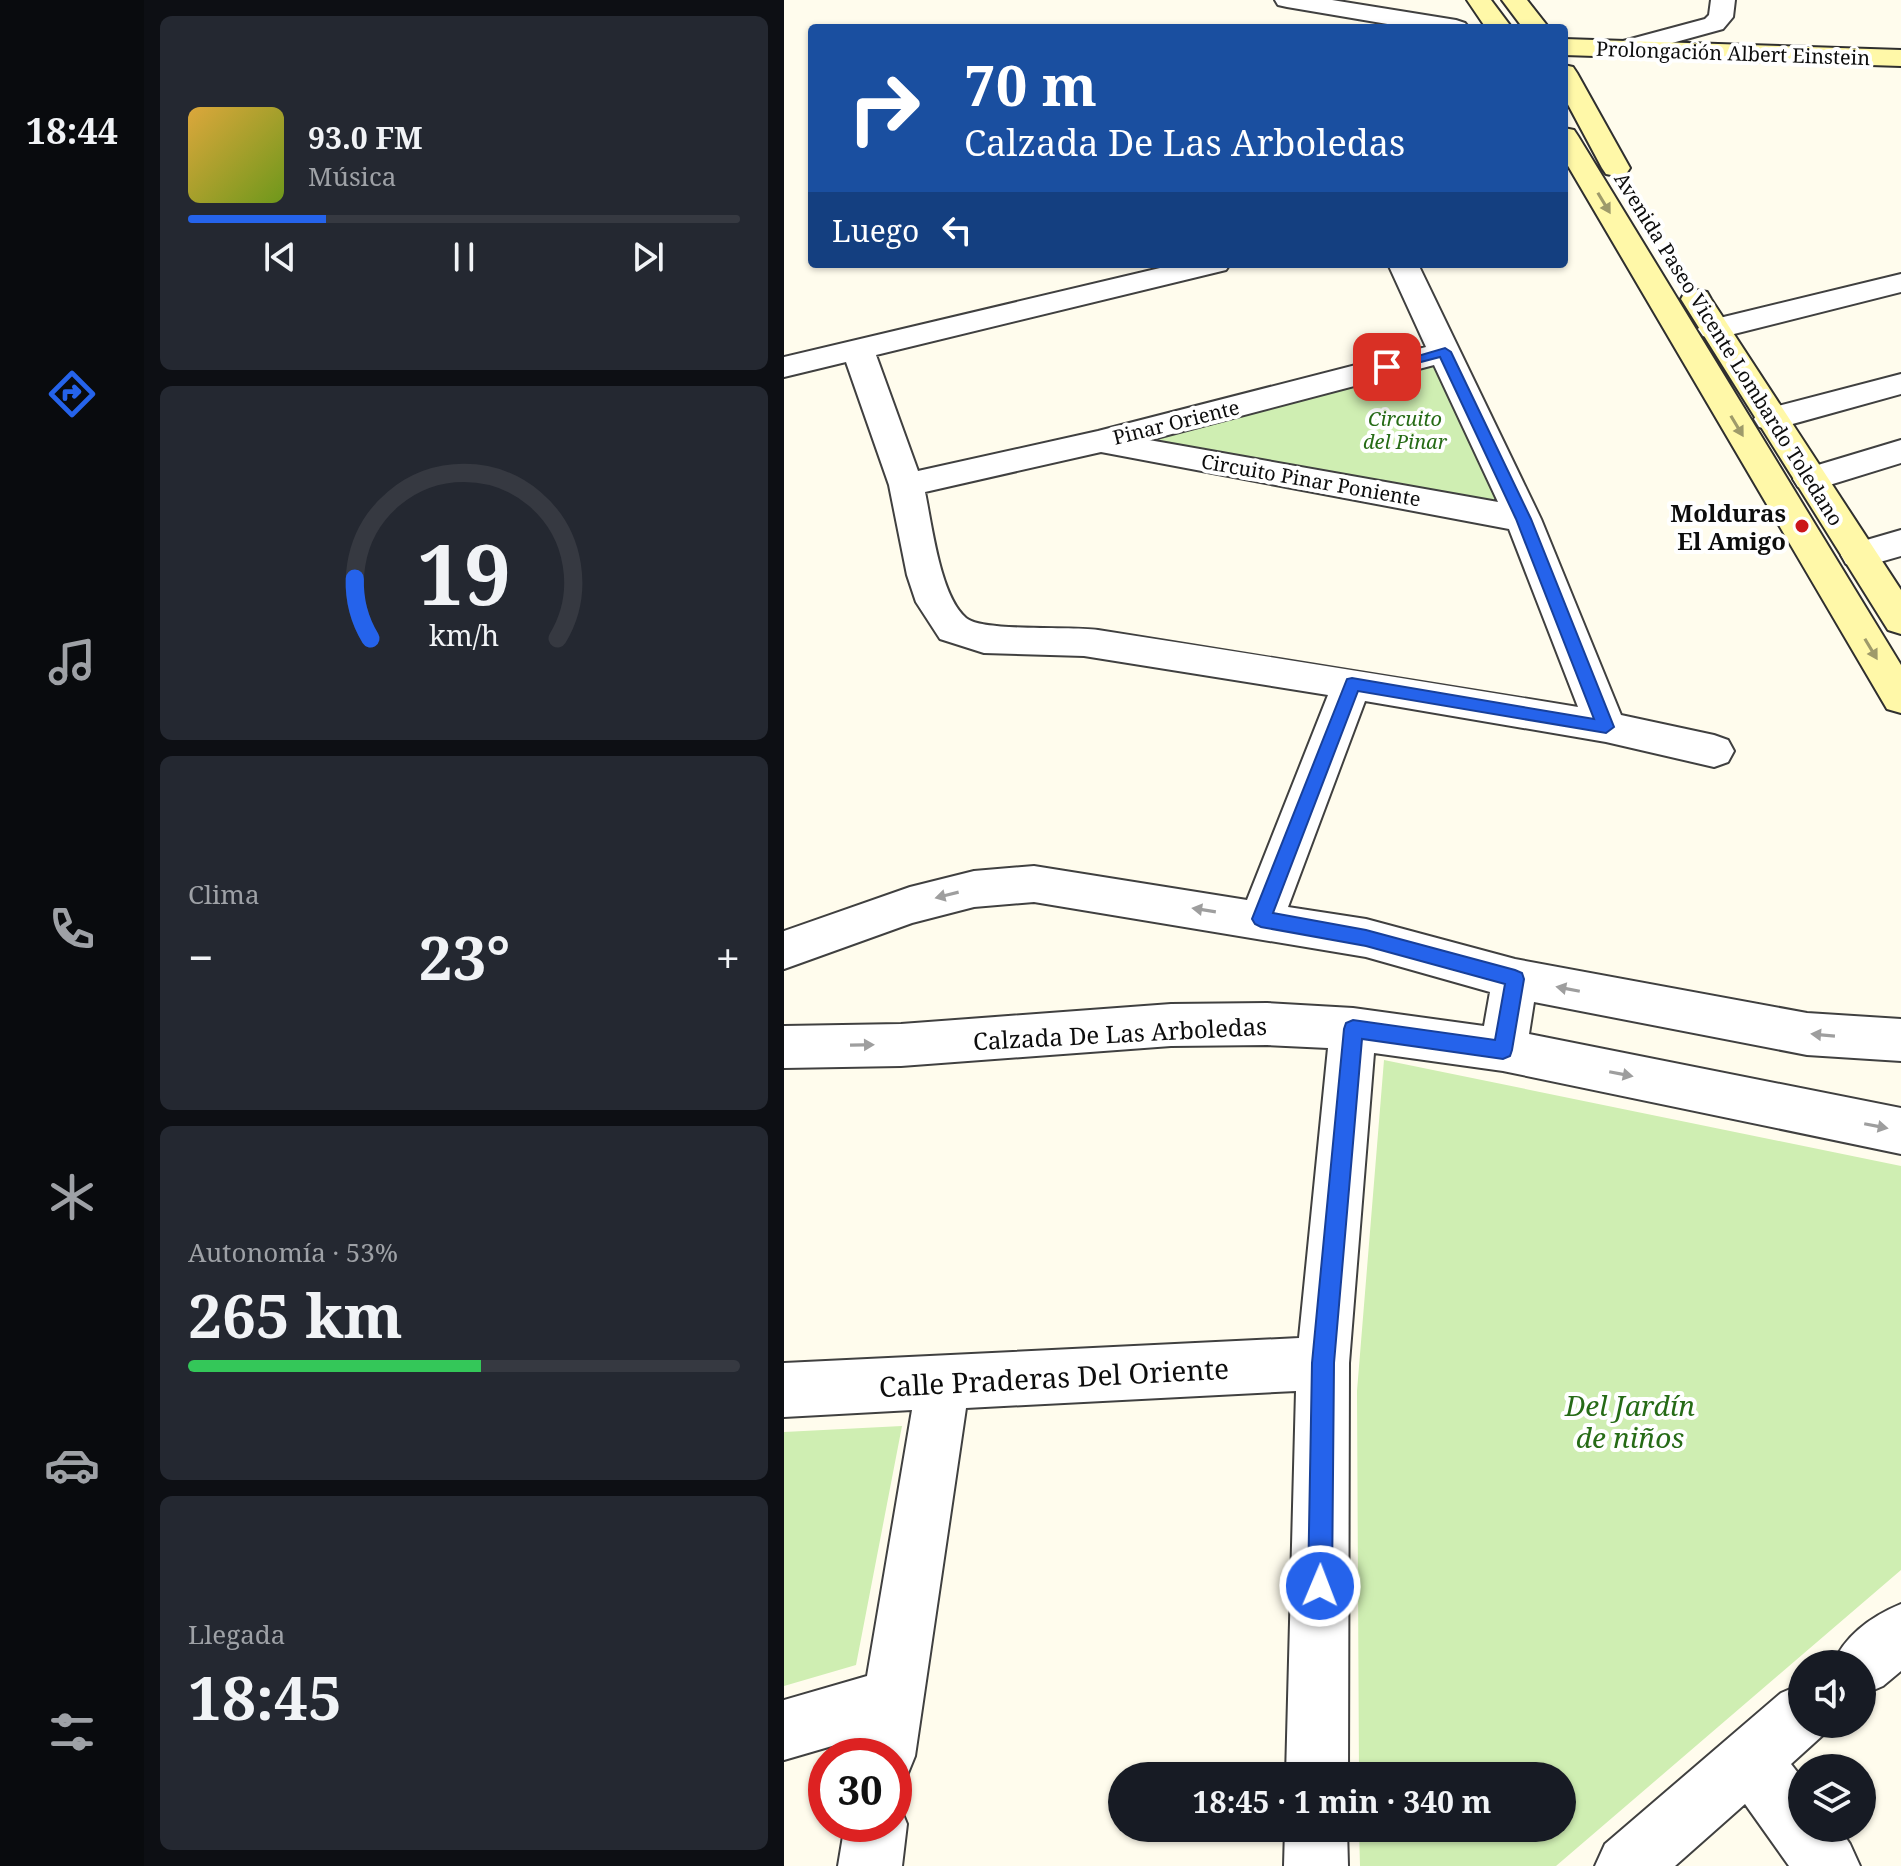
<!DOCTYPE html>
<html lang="es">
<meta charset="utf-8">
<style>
body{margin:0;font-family:"Noto Serif",serif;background:#242831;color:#f1f3f6;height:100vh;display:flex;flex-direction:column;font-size:30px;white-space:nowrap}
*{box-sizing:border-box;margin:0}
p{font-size:26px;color:#9ea1a6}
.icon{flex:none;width:44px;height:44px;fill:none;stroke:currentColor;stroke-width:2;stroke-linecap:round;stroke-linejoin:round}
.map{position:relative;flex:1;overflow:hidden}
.details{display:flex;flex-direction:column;gap:16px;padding:16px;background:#0d0f14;width:640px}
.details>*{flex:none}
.top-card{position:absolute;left:24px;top:24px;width:760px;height:244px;border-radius:8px;box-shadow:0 2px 6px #0004;background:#1a4fa0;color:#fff;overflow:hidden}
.controls{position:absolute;left:1004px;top:1650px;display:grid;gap:16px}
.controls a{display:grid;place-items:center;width:88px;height:88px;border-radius:50%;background:#171b24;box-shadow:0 2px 6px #0004;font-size:40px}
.speed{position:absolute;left:24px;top:1738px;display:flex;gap:16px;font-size:40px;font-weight:700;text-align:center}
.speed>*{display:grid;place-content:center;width:104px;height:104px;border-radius:50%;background:#171b24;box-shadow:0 2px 6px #0004;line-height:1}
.speed .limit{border:12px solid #d22;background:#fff;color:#111}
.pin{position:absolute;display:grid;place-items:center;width:68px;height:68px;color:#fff;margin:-34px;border-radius:16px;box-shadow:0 4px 12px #0006}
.me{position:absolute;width:88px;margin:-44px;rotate:1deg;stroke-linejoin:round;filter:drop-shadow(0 0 6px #0008)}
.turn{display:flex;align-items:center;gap:28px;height:168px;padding:0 24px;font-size:36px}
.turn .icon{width:104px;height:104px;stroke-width:2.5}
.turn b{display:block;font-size:56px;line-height:68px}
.then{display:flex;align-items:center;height:76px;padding:0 24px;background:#0003;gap:16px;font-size:30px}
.big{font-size:60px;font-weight:700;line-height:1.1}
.details .card{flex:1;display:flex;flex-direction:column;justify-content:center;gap:12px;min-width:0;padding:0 28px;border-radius:12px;background:#242831}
.details .dial{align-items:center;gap:0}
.dial svg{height:208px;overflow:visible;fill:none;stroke:#363941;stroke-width:7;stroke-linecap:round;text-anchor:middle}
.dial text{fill:#f1f3f6;stroke:none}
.song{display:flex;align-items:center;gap:24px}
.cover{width:96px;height:96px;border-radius:12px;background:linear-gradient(135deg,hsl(40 70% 55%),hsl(80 70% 35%))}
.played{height:8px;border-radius:4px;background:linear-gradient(90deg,#2563eb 25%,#363941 25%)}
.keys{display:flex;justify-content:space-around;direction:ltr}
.heat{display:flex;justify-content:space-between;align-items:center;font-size:44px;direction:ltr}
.charge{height:12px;border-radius:6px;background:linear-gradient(90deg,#34c759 53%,#363941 0)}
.trip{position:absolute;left:324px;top:1762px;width:468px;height:80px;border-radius:40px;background:#171b24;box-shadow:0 2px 6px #0004;font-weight:700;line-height:80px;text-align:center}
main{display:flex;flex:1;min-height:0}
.tabs{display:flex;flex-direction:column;width:144px;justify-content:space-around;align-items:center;background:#090b0e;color:#9ea1a6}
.tabs .icon{width:56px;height:56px}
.tabs .current{color:#2563eb}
.tabs b{font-size:36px;color:#f1f3f6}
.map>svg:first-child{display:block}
.green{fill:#cfeeb2}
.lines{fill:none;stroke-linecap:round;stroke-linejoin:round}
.street-casing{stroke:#404040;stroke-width:4}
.secondary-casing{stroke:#2f2f2f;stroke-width:4}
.street{fill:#fff;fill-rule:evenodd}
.secondary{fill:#fff8a8;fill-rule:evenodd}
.oneway{fill:#9e9a6a}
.oneway2{fill:#9e9e9e}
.route{fill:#2563eb;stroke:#184099;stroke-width:2}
.poi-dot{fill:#cb161a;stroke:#fff;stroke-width:3}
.labels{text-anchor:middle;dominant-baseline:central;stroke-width:8;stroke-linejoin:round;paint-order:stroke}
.far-street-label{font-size:20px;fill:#0d0d0d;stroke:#fff}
.far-park-label{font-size:20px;font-style:italic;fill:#266b16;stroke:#fff}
.poi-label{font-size:24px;font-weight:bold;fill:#0d0d0d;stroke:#fff;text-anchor:end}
.street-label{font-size:24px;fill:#0d0d0d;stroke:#fff}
.near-street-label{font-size:28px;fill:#0d0d0d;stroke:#fff}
.near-park-label{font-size:28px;font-style:italic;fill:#266b16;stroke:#fff}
</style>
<main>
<nav class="tabs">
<b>18:44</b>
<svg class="icon current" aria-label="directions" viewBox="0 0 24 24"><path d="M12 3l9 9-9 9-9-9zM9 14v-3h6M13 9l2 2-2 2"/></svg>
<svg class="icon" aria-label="music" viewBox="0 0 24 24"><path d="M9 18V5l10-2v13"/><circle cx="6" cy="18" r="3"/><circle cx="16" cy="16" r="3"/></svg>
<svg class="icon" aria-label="phone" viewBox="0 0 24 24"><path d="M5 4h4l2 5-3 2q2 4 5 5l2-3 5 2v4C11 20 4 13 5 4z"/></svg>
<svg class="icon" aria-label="climate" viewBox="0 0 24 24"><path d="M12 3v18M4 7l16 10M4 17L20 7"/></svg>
<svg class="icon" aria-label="car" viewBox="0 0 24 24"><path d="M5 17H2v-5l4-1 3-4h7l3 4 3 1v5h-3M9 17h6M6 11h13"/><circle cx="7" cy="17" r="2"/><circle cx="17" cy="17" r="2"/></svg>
<svg class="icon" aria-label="filters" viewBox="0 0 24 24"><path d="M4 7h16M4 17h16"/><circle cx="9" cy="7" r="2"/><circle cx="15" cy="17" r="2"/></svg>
</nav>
<section class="details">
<div class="card">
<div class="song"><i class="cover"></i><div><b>93.0 FM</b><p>Música</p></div></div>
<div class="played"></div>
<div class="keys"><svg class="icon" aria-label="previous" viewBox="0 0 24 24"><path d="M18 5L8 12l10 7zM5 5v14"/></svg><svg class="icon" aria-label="pause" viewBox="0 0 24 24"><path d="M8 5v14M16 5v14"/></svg><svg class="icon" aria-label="next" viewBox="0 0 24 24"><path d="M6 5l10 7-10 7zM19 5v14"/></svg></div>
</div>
<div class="card dial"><svg viewBox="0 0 100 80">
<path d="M14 69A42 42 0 1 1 86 69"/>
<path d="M14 69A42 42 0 0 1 8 46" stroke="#2563eb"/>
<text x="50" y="56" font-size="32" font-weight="700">19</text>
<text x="50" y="72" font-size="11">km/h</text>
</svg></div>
<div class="card"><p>Clima</p>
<div class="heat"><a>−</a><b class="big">23°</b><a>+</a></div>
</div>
<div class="card"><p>Autonomía · 53%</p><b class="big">265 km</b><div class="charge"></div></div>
<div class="card"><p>Llegada</p><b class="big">18:45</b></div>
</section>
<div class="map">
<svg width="1117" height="1866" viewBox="0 0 1117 1866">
<rect width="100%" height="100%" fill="#fffced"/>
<path class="green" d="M654,361L719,507L366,440Z
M600,1060L1117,1166V1570L772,1866H576L575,1828H778V1776H575L573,1391Z
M118,1426L72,1665L0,1686V1432Z"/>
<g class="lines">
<g class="street-casing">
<path id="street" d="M491,0H548L672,20L681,23L685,28H627L503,7L494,5Z
M927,0H951L949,17L939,29L837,57L828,54L824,49L828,44L921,19L925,15Z
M393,264H446L442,270L92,355L134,471L314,431L642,347L604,264H634L757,519L837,715L930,735L944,740L950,751L944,762L930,767L822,742L581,701L504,907L582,919L731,959L1023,1013L1117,1019V1061L1023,1055L750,1002L745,1034L1117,1108V1154L719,1071L590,1053L565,1363L564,1776H502L512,1391L182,1408L131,1756L122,1778L110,1782V1756H69L72,1739L0,1760V1700L83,1676L128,1410L0,1417V1363L515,1338L544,1048L483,1045L387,1046L117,1066L0,1068V1026L117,1024L387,1004L483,1003L569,1008L700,1026L706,992L582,957L250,902L190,907L128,923L0,969V931L126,887L190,871L250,866L463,900L544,695L300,656L200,653L156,639L132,602L123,575L105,485L62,362L0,377V357ZM650,365L714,502L365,440ZM317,452L725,529L794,707C634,680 474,655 314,630C288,626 198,632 182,618C156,596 148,525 141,492Z
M1117,274V292L930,339L919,336L914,329L919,322Z
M1117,374V394L987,430L975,427L970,419L975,411Z
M1117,440V463L1026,491L1014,487L1009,479L1014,471Z
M1117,530V556L1075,568L1062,564L1057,555L1062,546Z
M1117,1604V1671L1099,1686L1078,1695V1664H1049C1061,1635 1088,1616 1117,1604Z
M1018,1684V1724H1044L1039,1735L1007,1764L1018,1778V1828H1055L1066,1844L1076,1866H1005L961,1804L891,1866H811L821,1844L997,1693Z
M110,1800L114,1802L123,1824L118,1866H54L61,1824H110Z
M501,1828H563L564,1866H500Z"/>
</g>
<g class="secondary-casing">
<path id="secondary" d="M683,0H707L728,28H702Z
M718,0H743L765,28H739Z
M780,39L1117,50V66L780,55Z
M780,65L789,67L793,73L846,168L842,174L832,176L822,174L818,168L780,97Z
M780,128L790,130L794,136L1117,665V713L1103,709L780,159Z
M912,290L923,292L927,299L1117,590V634L1104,630L897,299L901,292Z"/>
</g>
<use href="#street" class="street"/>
<use href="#secondary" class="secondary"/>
</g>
<defs><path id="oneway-solid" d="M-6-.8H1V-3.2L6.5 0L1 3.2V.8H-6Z" transform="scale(2)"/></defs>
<g class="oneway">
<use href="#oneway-solid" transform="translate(820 203) rotate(59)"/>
<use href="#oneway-solid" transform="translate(953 426) rotate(59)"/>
<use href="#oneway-solid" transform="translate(1087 649) rotate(59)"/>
</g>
<g class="oneway2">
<use href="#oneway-solid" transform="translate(163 895) rotate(166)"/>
<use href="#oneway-solid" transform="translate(420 910) rotate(-171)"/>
<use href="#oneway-solid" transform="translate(784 989) rotate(-169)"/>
<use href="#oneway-solid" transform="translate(1039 1035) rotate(-175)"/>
<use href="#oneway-solid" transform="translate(78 1045) rotate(-1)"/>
<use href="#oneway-solid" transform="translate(837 1074) rotate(11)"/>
<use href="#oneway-solid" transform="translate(1092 1126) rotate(11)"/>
</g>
<path class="route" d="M661,348L667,352L747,519L830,727L822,733L574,691L489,913L582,930L731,970L738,973L740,979L728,1050L726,1056L719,1059L578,1039L550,1363L548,1586L544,1594L536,1598L527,1594L524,1586L528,1363L560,1029L562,1023L569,1020L711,1040L721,984L582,946L477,927L471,924L468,919L563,679L568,678L810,719L732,519L656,357L603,371L596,367Z"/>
<circle class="poi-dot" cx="1018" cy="526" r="8"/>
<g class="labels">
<g class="far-street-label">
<text transform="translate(949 53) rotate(2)">Prolongación Albert Einstein</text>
<text transform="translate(945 349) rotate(58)">Avenida Paseo Vicente Lombardo Toledano</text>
<text transform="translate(392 422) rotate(-14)">Pinar Oriente</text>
<text transform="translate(527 480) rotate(10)">Circuito Pinar Poniente</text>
</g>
<g class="far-park-label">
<text x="621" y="418">Circuito<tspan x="621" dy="23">del Pinar</tspan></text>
</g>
<g class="poi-label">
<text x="1002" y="512">Molduras<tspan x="1002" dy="28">El Amigo</tspan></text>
</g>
<g class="street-label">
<text transform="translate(336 1033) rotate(-3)">Calzada De Las Arboledas</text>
</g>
<g class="near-street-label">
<text transform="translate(270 1377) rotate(-3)">Calle Praderas Del Oriente</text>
</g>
<g class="near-park-label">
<text x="846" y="1405">Del Jardín<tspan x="846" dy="32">de niños</tspan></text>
</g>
</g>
</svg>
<div class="controls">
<a><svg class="icon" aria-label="sound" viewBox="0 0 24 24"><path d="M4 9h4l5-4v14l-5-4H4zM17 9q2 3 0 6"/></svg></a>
<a><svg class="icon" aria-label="layers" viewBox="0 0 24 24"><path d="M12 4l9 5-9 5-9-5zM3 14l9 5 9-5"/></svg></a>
</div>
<div class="speed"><div class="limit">30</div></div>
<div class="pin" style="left:603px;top:367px;background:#d93025"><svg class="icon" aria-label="arrive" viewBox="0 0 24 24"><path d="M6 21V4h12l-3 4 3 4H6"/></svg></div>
<svg class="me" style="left:536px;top:1586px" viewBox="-20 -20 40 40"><circle r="17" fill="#2563eb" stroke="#fff" stroke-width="3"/><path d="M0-11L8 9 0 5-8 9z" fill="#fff"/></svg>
<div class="trip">18:45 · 1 min · 340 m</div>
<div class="top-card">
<div class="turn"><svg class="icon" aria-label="right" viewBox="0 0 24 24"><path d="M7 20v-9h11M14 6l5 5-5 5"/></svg><div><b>70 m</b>Calzada De Las Arboledas</div></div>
<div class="then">Luego<svg class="icon" aria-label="left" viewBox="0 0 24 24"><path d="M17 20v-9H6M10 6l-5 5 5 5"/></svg></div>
</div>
</div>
</main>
